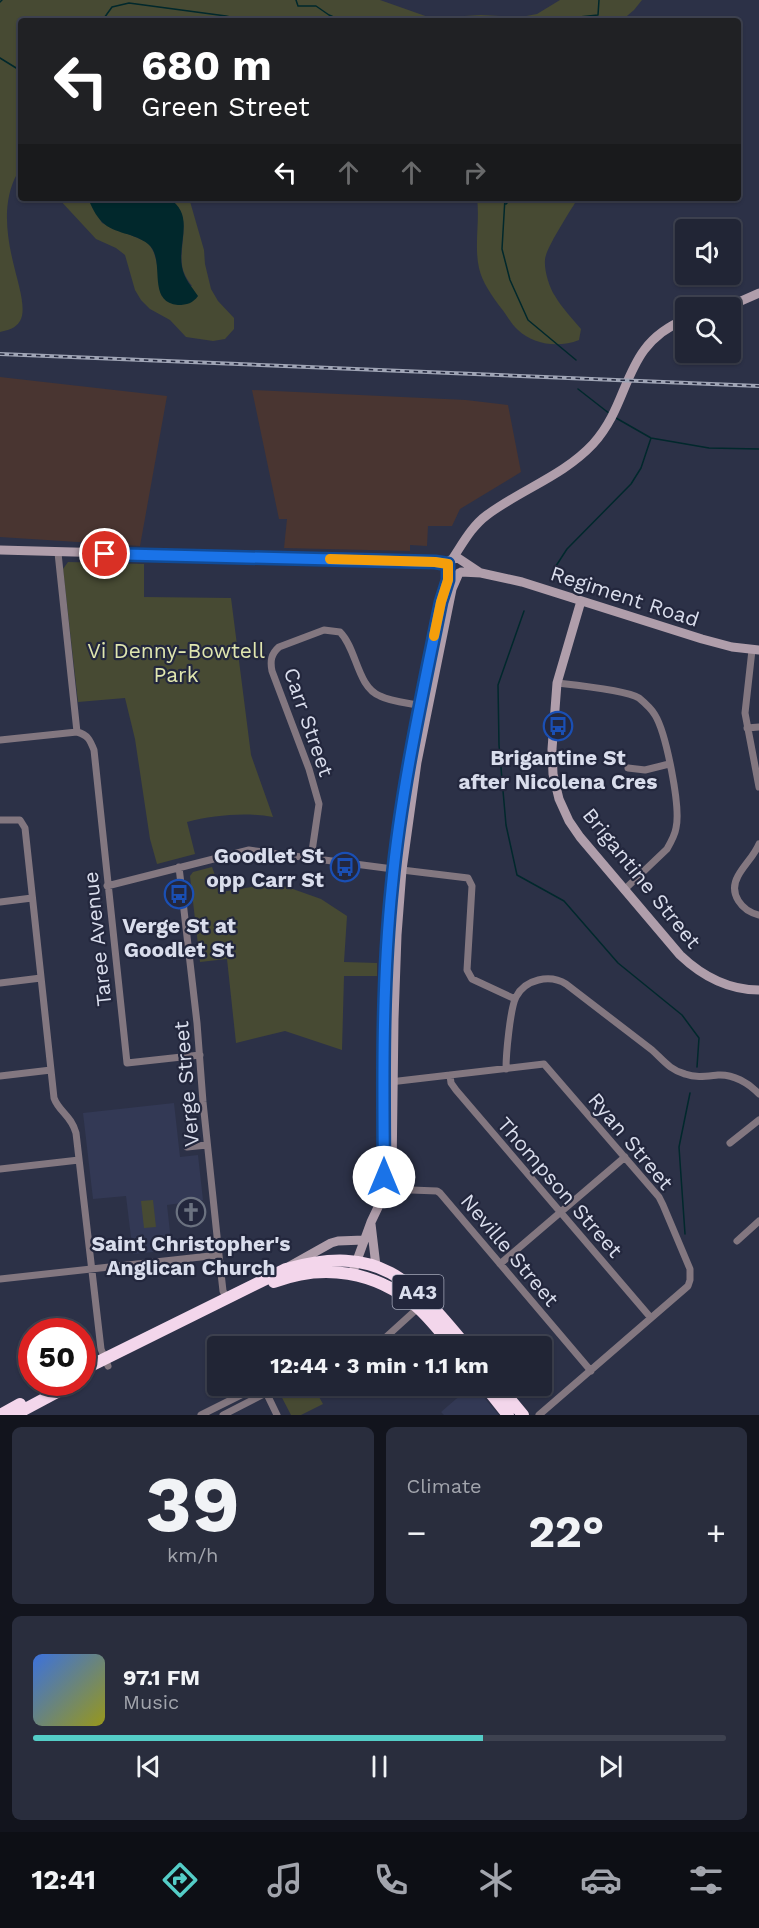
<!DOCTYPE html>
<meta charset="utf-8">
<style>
body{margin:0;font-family:"Work Sans",sans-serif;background:#292d3d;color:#f1f3f6;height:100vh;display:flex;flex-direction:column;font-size:22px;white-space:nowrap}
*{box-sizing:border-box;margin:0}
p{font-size:20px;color:#a2a5ad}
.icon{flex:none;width:33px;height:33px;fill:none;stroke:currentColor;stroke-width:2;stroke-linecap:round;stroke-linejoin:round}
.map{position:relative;height:1415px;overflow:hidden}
.sheet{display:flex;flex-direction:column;gap:12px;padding:12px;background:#12141d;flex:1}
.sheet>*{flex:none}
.banner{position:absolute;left:18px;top:18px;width:723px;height:183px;border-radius:6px;box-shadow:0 2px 4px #0004,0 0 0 2px #3e4250;background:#202124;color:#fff;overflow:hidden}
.controls{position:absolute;left:675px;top:219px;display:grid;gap:12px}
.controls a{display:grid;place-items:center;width:66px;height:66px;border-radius:6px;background:#212535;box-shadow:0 2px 4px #0004,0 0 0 2px #3e4250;font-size:30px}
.speed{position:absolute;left:18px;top:1318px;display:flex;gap:12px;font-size:30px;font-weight:700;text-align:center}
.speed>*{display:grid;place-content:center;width:78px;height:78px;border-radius:50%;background:#212535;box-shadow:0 2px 4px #0004,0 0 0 2px #3e4250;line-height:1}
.speed .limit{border:9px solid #d22;background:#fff;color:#111}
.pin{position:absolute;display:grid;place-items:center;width:51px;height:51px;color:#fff;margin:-26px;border:3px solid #fff;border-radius:50%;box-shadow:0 2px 6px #0007}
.me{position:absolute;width:66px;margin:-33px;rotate:0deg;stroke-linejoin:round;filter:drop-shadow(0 0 4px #0008)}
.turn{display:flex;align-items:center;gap:21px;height:126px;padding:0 24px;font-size:27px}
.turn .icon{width:78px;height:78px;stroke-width:2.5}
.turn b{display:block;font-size:42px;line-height:51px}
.lanes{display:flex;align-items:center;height:57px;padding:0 24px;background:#0003;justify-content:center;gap:30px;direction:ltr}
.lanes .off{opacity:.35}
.big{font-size:45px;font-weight:700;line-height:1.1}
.sheet .card{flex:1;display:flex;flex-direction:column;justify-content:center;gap:9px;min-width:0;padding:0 21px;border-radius:9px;background:#292d3d}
.sheet .dial{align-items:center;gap:0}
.dial b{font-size:78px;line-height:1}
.song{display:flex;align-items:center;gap:18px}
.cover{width:72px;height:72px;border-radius:9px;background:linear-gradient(135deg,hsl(220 70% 55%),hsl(60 70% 35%))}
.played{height:6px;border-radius:3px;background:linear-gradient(90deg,#54cdc7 65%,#3e4250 65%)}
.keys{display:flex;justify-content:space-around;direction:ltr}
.heat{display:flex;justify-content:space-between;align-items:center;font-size:33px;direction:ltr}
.sheet .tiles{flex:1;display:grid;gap:12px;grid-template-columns:1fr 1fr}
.card:last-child{grid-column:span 2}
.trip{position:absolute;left:207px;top:1336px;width:345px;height:60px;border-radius:6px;background:#212535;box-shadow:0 2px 4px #0004,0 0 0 2px #3e4250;font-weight:700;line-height:60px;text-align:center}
.tabs{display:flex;height:96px;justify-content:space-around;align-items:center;background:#0d0f15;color:#a2a5ad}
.tabs .icon{width:42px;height:42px}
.tabs .current{color:#54cdc7}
.tabs b{font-size:27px;color:#f1f3f6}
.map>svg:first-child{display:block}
.built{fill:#333955}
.industrial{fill:#493531}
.green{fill:#474a33}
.water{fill:#01282c}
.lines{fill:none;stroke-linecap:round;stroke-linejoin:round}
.stream{stroke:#01282c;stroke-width:1.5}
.street{stroke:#837780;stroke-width:7}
.secondary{stroke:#b09eab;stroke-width:9}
.highway{stroke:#f3d6eb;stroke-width:12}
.rail-casing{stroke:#a0a5b6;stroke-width:4}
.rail{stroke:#23273d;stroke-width:1.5;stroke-dasharray:4.5;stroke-linecap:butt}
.route-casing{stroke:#114b97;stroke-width:15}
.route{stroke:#1a73e8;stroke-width:10}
.slow{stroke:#f59e0b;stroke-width:10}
.labels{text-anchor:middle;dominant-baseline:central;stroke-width:4.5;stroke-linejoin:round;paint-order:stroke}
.shield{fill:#23273d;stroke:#a2a6b8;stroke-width:1.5}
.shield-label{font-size:20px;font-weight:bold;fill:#d9ddec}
.street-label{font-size:21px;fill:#d9ddec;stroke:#23273d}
.park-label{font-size:21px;fill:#e0e6af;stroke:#23273d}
.poi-label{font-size:21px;font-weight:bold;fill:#d9ddec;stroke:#23273d}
</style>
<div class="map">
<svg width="759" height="1415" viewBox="0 0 759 1415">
<rect width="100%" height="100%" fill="#2c3147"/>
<path class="built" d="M174,1103L180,1157L198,1155L203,1200L167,1205L172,1250L133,1254L126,1196L93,1199L83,1113Z
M471,1386H474L499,1415H444L441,1412Z"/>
<path class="industrial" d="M0,377L167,396L140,546L0,537Z
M252,390L466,400L508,405L521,472L460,509L452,526H428L427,546L410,545V551L284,548L287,519H279Z"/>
<path class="green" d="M0,0H380L431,18L481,15L521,17L537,14L560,0H642L634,10L621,21H21V173L17,174C1,203 7,239 15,270C18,283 27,310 20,321C15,329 8,330 0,332Z
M58,198H88L102,223L147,242C160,255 157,279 162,296L192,286C187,279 183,273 182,265C179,242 194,213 168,198H189L204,250L205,264L211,289L218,301L234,318V329L225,339L213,341L186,337L170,320L150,309L141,300L135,290L125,255L116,248L96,239Z
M477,198H578C571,210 545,249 545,260C544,270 549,287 555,296C562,308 572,318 581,329L579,340C559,348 534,345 518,330C511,324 507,315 501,308C492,296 482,282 479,268C474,246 480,221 477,198Z
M68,562L144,564V597L231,598L251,755L273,817C246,812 214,815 187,822L195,854L157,864L150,839L135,739L125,698L78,702L63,569Z
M212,867L221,892L276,883L321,899L347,916L344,962L377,963V976H344L342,1050L285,1031L236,1043L227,959L200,962L190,876L193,872Z
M153,1200L156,1227L144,1228L141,1201Z
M285,1386H313L323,1404L301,1415H291L278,1390Z"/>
<path class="water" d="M88,198H168C196,214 177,243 182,267C184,279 192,287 198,296C193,303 187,305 178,305C145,302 167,259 148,244C135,233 114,234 102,222C96,216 91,206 88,198Z"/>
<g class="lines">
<path class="stream" d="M296,0L298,6H316L329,15L343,21
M0,2L2,0
M102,21L112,7L129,3L226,16L247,21
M579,21V17L598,15L599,0
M0,58L21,71
M505,198L502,249L510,280L528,320L576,360
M506,204L512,198
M578,389L610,414
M616,418L651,438L709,448L759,449
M552,572L567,549L631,484L641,468L651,438
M524,611L498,685L499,745L506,825L517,875L564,901L618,963L682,1015L699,1038L697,1067
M685,1234L679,1147L690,1093"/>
<path class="street" d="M58,553L77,732
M752,650L745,713L759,787
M557,683C575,685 626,690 639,698C645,703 651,708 655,715C666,733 681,807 676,828C675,835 671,842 667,849L624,890
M747,728L759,727
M0,740L77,732C88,735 90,740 94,750L127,1063L200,1055
M628,768L645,770L669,764
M0,820H20L25,828L54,1098C59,1112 71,1115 76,1133L101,1349L108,1366
M759,844C754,856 744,865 738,876C728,894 742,911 759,915
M311,858L319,804L309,769L272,671C270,661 271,654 279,647L324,630L340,632C357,649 357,687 380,696C392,702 409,703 422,706
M179,867L197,1023L203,1102L219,1255L223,1291L227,1298
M402,870L468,878L472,886L467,970L472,979L515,999
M107,886L249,850L393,869
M0,902L32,898
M0,983L41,978
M506,1069C506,1055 510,1009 516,997C525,979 550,974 566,984L652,1050C663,1060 670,1070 685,1074C696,1078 707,1076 718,1075C733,1074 749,1083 759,1094
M450,1075L451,1083L456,1090L651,1318
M0,1076L51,1070
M390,1082L544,1064L659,1197L663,1205L690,1269V1280L688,1286L539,1415
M730,1143L759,1120
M187,1147L207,1145
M0,1169L79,1160
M385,1189L437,1191L440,1193L591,1371
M737,1241L759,1221
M500,1264L625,1157
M0,1279L219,1255
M375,1347L418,1308
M263,1386L277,1415
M201,1415L259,1386
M223,1415L266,1393"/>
<path class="secondary" d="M725,308L759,293
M0,550L435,562L448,564
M453,558C463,543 472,526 487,515C522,489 563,476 593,444C633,400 621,345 686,319
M450,560L458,558L479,572
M461,572L481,573L522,582L702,639L732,647L759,650
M581,601L557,683L552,749L553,774L559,799L569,821L580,837L680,955C702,976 727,990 759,990
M385,1189L384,1177L385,1019L391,887L409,762L419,705L441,602L448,580V569
M371,1224L376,1266
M290,1266L331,1243L338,1241L364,1240
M352,1274L371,1222L391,1180L392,1173L394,1019L397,935L402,870L417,762L452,589L459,573"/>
<path class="highway" d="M274,1282C323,1263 376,1271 416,1306C430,1318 441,1333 453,1347
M82,1370L286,1269C379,1243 411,1279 467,1347
M485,1386L508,1415
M499,1386L523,1415
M0,1415L20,1404
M14,1415L74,1383"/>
<g class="rail-casing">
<path id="rail" d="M0,354L759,386"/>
</g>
<use href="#rail" class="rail"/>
</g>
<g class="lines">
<g class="route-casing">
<path id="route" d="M105,554L435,562L448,564V580L441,602C422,696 401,790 392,885C382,982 383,1080 384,1177"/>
</g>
<use href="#route" class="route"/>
<path class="slow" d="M330,559L435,562L448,564V580L441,602L434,636"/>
</g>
<defs>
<g id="bus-ring" transform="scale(1.5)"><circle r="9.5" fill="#23273d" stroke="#1a4fb4" stroke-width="1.5"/><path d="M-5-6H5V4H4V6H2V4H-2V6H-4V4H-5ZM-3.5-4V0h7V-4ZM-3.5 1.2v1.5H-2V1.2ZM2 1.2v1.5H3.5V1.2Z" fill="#1a4fb4"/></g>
<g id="church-ring" transform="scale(1.5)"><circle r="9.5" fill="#23273d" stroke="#6b7280" stroke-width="1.5"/><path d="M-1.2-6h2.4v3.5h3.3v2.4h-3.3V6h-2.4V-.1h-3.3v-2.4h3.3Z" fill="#6b7280"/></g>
</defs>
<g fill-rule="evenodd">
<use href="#bus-ring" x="558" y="726"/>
<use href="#bus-ring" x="345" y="867"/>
<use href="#bus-ring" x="179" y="894"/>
<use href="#church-ring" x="191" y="1212"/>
</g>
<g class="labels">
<rect class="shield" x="392.5" y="1275" width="51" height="34" rx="4.5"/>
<g class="shield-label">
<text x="418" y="1292">A43</text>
</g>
<g class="street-label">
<text transform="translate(625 596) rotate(18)">Regiment Road</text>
<text transform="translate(309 722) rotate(71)">Carr Street</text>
<text transform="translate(642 878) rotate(51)">Brigantine Street</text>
<text transform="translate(97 939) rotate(-96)">Taree Avenue</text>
<text transform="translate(186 1084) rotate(-95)">Verge Street</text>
<text transform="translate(631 1141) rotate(50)">Ryan Street</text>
<text transform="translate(560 1187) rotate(49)">Thompson Street</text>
<text transform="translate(510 1250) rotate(50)">Neville Street</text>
</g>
<g class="park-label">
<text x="176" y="650">Vi Denny-Bowtell<tspan x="176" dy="24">Park</tspan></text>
</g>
<g class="poi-label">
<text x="558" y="757">Brigantine St<tspan x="558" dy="24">after Nicolena Cres</tspan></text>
<text x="324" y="855" text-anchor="end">Goodlet St<tspan x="324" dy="24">opp Carr St</tspan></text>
<text x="179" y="925">Verge St at<tspan x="179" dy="24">Goodlet St</tspan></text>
<text x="191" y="1243">Saint Christopher's<tspan x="191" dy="24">Anglican Church</tspan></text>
</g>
</g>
</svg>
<div class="controls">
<a><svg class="icon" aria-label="sound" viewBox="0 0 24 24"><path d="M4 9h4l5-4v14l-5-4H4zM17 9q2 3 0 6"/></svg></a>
<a><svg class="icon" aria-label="search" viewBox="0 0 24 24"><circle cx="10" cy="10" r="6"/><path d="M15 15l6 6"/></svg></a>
</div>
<div class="speed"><div class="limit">50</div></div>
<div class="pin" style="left:105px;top:554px;background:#d93025"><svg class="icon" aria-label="arrive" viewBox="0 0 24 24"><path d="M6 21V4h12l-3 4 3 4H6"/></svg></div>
<svg class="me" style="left:384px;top:1177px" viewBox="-20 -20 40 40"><circle r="19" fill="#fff"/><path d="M0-13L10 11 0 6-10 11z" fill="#1a73e8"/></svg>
<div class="trip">12:44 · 3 min · 1.1 km</div>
<div class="banner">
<div class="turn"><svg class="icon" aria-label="left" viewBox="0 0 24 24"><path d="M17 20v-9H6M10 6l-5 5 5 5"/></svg><div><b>680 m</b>Green Street</div></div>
<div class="lanes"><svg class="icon" aria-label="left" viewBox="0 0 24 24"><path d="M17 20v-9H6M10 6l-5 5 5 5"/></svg><svg class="icon off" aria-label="ahead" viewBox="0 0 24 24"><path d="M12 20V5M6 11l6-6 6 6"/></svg><svg class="icon off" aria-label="ahead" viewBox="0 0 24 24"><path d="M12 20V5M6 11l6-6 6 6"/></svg><svg class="icon off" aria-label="right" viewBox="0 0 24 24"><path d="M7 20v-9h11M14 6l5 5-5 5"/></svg></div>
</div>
</div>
<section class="sheet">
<div class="tiles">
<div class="card dial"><b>39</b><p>km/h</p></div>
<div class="card"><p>Climate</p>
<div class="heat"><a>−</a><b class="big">22°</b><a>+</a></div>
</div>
<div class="card">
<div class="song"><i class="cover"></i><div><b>97.1 FM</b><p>Music</p></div></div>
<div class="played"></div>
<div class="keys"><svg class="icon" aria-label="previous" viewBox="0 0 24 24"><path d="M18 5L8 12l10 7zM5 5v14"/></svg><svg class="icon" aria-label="pause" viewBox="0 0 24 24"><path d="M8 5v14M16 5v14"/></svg><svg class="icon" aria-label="next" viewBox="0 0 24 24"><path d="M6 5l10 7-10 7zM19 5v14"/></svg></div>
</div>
</div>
</section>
<nav class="tabs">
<b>12:41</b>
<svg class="icon current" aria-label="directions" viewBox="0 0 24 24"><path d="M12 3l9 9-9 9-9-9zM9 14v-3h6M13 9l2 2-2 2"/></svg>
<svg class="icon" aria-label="music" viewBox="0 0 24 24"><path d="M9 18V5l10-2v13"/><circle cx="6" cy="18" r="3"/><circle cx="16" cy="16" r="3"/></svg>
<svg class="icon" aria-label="phone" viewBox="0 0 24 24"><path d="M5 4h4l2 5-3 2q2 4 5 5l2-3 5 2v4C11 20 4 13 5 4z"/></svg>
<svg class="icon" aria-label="climate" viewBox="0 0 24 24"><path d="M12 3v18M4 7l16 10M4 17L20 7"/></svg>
<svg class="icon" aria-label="car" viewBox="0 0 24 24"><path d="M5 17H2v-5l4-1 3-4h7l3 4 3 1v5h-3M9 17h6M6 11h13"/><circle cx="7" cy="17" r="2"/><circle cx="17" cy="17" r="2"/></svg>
<svg class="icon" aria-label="filters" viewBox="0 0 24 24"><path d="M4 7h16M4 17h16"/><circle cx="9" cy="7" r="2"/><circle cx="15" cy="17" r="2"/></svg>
</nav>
